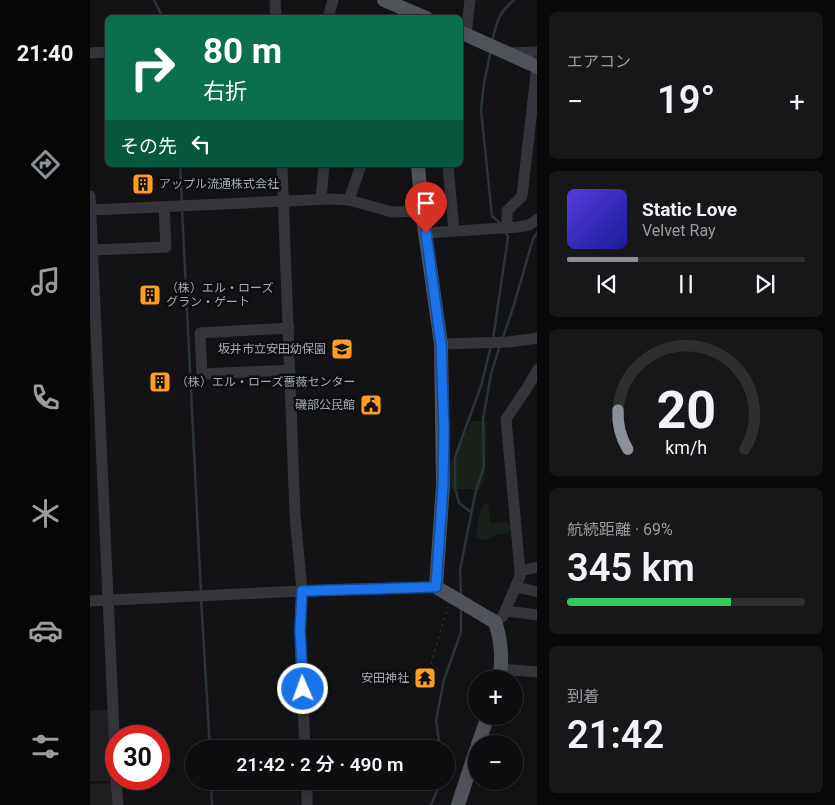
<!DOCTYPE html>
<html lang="ja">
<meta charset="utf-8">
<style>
body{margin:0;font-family:Roboto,"Noto Sans JP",sans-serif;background:#171719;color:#f1f3f6;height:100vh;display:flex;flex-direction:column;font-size:19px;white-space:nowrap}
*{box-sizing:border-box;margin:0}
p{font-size:16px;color:#9b9c9f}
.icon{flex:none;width:28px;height:28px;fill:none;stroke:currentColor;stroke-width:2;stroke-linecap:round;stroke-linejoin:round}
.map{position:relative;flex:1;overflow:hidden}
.details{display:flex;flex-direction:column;gap:12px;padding:12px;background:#080809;width:298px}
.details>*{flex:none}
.hud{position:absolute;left:15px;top:15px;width:358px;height:152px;border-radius:8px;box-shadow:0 2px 8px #0003,0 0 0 1px #2e2e30;background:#0b6e4f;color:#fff;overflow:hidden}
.buttons{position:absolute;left:378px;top:670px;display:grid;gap:10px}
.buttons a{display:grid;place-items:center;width:55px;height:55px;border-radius:50%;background:#0e0e10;box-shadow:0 2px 8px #0003,0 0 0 1px #2e2e30;font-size:25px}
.speed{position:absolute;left:15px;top:725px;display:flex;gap:10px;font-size:25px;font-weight:700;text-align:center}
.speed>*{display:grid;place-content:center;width:65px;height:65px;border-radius:50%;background:#0e0e10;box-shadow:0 2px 8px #0003,0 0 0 1px #2e2e30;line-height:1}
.speed .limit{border:8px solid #d22;background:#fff;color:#111}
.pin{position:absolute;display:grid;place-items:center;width:42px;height:42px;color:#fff;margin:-51px -21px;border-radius:50% 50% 50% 0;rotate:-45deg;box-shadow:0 0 5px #0007}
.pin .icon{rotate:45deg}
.me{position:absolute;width:55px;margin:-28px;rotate:358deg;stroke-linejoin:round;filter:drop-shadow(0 0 4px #0008)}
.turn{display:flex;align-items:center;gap:18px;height:105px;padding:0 15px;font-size:22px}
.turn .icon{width:65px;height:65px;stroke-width:2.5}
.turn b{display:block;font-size:35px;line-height:42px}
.then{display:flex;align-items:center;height:48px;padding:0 15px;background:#0003;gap:10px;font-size:19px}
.big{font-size:38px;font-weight:600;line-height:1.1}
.details .card{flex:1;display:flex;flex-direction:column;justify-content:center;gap:8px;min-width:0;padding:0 18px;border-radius:8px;background:#171719}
.details .dial{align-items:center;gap:0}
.dial svg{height:130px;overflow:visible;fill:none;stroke:#2e2e30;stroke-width:7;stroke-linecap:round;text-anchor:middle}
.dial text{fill:#f1f3f6;stroke:none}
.song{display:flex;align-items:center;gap:15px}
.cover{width:60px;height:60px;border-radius:8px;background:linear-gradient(135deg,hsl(250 70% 55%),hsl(240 70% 35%))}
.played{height:5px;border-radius:2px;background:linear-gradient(90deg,#8c9099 30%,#2e2e30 30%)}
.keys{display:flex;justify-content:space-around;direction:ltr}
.heat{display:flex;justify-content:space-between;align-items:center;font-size:28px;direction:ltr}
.charge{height:8px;border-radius:4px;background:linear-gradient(90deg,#34c759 69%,#2e2e30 0)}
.trip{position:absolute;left:95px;top:740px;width:270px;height:50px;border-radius:25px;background:#0e0e10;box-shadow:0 2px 8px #0003,0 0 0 1px #2e2e30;font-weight:600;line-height:50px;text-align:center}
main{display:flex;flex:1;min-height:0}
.menu{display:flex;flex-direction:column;width:90px;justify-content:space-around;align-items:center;background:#060606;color:#9b9c9f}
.menu .icon{width:35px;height:35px}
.menu .on{color:#8c9099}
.menu b{font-size:22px;color:#f1f3f6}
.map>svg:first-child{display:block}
.built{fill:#1f1f22}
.green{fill:#192019}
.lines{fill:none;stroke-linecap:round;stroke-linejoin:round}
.stream{stroke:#293439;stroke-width:2.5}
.path{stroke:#3a3d41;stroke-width:1;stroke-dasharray:2.5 4;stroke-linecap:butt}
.minor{stroke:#34353a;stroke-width:11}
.major{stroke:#505359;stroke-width:14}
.route-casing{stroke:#114b97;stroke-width:12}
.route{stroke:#1a73e8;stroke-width:9}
.labels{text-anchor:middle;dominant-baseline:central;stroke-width:5;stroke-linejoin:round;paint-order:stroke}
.poi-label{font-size:12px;fill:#a4abb6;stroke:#0e0e10;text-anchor:start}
</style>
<main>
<nav class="menu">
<b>21:40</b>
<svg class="icon on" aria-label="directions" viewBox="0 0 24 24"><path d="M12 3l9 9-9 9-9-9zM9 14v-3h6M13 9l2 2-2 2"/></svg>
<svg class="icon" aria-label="music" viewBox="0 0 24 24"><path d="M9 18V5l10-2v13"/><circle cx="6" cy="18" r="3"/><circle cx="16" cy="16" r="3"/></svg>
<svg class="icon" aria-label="phone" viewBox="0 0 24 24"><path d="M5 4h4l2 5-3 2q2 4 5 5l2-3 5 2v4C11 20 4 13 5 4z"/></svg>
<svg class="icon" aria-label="climate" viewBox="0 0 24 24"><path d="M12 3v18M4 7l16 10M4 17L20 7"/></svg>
<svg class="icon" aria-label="car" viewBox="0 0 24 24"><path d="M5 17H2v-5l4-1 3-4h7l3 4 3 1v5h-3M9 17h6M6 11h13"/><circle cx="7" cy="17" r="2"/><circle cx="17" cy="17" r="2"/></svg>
<svg class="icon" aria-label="filters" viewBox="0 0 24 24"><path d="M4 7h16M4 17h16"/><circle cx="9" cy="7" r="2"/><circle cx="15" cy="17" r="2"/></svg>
</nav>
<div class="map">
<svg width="448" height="805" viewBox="0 0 448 805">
<rect width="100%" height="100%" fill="#131315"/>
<path class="built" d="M18,710L21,781H0V711Z
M21,783L22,805H0V784Z"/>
<path class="green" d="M382,421H397L394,481L390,489H361L359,465Z
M394,504L398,505L401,523C409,523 416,519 422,527C418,538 412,533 404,535C399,541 391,541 385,537C390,526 386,515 394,504Z"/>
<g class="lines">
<path class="stream" d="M64,0L72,16L82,18
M403,38C407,21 409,12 424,0
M401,50L394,83L391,110L402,216L411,224
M90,165L92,203
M92,209L111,593
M403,339L418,237L415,231
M412,340L423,308L443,239L448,231
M381,512L369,503L365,488V457L391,386L401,346
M371,596L370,570L386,490L394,467L393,419L401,374L410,345
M111,598L120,749
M350,749L346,720L354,680L371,632V607
M121,781L122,805
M341,805L351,781"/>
<path class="path" d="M339,670L358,607"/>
<path class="minor" d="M185,0L186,18
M238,18L243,0
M376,34L380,0
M0,53L18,52
M420,53L448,52
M192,165L205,515L212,591L210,630L215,749
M358,165L364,231
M0,196L26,776
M231,199L234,165
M259,200L271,165
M1,210L240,199L259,200L302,212L332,211
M417,228V211L432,196L447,66
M336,233L428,227L439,225L448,219
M3,250L76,247L74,207
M199,328L110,333L112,374L200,370
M351,344L419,342L448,338
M430,571L416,419L437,388L448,369
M426,587L448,592
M0,601L212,591L346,587
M416,611L448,615
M405,622L413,616L430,576V571L448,567
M410,669L448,672
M26,779L28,805
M217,781V805"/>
<path class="major" d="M294,0L336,18
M370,32L448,67
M328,165L332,211L351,344L353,485L346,587L405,622C411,638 413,662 409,679
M388,744L398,716
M368,805L386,750"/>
</g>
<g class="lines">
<g class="route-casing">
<path id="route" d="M213,689L210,630L212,591L346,587L353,485L354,430L351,344L336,233"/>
</g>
<use href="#route" class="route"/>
</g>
<defs>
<g id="building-square" transform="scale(1.125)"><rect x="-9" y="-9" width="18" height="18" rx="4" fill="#fd9d23" stroke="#0e0e10"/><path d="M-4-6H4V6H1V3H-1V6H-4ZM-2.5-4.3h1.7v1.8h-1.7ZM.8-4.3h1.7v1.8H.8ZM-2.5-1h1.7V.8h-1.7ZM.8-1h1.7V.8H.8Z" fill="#111"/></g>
<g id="school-square" transform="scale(1.125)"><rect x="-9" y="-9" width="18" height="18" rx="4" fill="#fd9d23" stroke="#0e0e10"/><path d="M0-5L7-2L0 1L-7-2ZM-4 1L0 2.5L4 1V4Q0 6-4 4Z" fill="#111"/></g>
<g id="civic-square" transform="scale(1.125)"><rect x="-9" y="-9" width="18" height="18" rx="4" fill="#fd9d23" stroke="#0e0e10"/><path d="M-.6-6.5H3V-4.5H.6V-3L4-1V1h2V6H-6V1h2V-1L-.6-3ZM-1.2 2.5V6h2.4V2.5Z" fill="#111"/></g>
<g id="temple-square" transform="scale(1.125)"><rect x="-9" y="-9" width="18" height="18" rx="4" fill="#fd9d23" stroke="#0e0e10"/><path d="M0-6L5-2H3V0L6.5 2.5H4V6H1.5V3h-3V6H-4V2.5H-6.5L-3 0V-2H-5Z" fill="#111"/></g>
</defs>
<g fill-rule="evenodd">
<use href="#building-square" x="53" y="184"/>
<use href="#building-square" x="60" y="295"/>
<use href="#school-square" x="252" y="349"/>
<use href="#building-square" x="70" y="382"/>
<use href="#civic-square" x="281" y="405"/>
<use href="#temple-square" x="335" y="678"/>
</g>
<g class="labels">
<g class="poi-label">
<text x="69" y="184">アップル流通株式会社</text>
<text x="76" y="288">（株）エル・ローズ<tspan x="76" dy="14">グラン・ゲート</tspan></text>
<text x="236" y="349" text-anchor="end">坂井市立安田幼保園</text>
<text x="86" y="382">（株）エル・ローズ薔薇センター</text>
<text x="265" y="405" text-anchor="end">磯部公民館</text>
<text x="319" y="678" text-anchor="end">安田神社</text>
</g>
</g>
</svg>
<div class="buttons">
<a>+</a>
<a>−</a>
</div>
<div class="speed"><div class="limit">30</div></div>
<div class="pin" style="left:336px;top:233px;background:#d93025"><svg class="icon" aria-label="arrive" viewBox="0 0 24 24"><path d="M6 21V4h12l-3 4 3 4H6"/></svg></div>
<svg class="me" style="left:213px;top:689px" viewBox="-20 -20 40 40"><circle r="17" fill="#1a73e8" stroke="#fff" stroke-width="3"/><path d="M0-11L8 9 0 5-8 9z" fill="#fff"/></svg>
<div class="trip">21:42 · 2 分 · 490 m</div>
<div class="hud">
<div class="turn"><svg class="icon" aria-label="right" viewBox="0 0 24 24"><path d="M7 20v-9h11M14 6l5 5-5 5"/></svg><div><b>80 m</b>右折</div></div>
<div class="then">その先<svg class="icon" aria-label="left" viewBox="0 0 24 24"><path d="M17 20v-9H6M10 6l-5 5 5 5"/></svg></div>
</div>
</div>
<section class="details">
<div class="card"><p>エアコン</p>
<div class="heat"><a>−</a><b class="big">19°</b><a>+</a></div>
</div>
<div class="card">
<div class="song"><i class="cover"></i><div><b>Static Love</b><p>Velvet Ray</p></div></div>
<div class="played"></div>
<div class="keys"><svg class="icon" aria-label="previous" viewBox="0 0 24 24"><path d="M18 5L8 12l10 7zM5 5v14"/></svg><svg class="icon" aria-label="pause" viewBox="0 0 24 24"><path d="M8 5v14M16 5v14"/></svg><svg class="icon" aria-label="next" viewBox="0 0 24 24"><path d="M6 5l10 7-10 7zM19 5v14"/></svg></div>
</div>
<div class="card dial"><svg viewBox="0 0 100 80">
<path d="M14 69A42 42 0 1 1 86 69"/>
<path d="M14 69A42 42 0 0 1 8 45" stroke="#8c9099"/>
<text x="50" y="56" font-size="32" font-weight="700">20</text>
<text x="50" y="72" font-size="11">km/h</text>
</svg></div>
<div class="card"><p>航続距離 · 69%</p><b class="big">345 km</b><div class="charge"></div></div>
<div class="card"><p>到着</p><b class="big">21:42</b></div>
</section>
</main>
